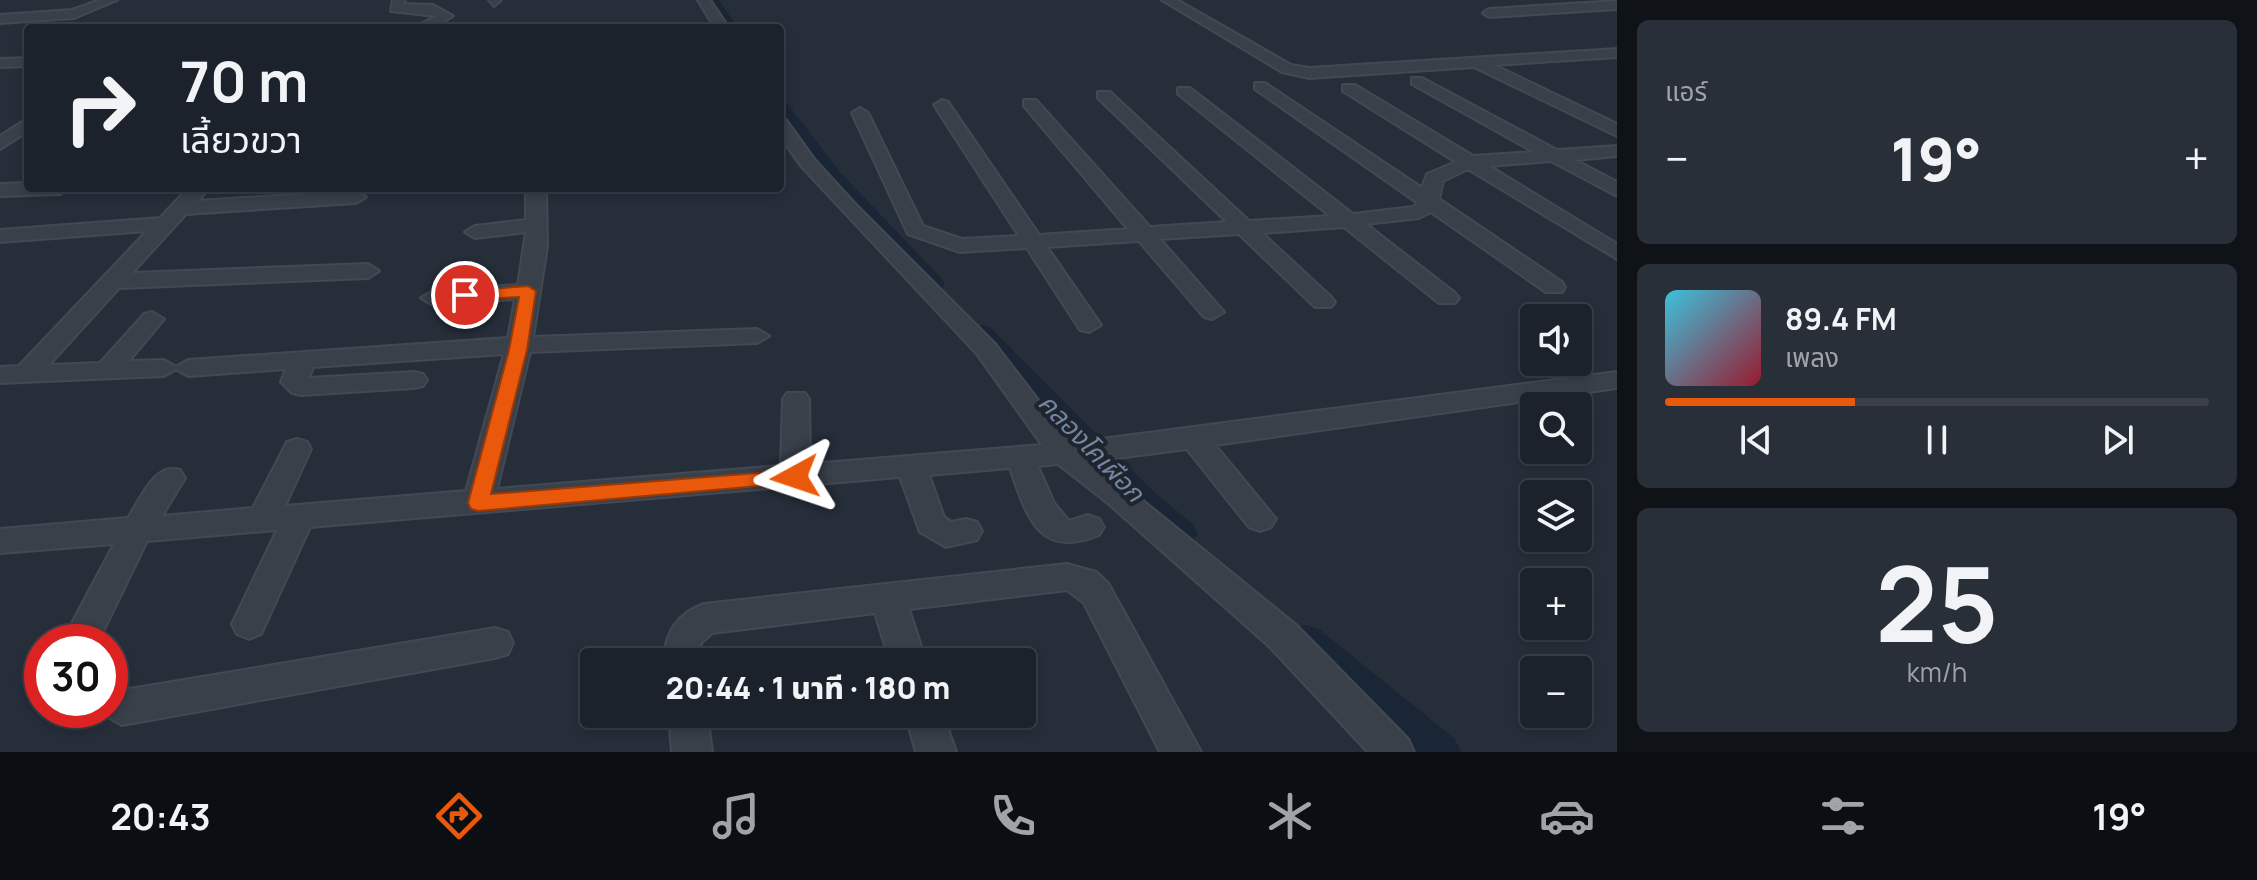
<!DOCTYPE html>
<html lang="th">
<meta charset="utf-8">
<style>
body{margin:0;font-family:Manrope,"Noto Sans Thai",sans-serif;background:#292f38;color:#f1f3f6;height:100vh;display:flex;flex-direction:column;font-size:30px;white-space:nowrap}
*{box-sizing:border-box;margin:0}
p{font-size:26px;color:#a0a4a9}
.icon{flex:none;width:44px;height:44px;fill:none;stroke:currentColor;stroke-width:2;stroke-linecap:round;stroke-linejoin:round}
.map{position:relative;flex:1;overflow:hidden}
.drawer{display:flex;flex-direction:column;gap:20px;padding:20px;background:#0f1318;width:640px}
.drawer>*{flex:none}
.top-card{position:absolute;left:24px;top:24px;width:760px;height:168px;border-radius:8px;box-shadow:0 4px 12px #0003,0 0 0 2px #3a3f48;background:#1c222c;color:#f1f3f6;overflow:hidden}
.tools{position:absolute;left:1520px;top:304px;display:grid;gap:16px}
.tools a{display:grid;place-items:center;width:72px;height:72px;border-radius:8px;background:#1c222c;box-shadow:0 4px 12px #0003,0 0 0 2px #3a3f48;font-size:40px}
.speed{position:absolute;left:24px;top:624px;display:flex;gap:16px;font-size:40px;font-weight:700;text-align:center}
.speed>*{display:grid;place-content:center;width:104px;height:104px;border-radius:50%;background:#1c222c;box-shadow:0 4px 12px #0003,0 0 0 2px #3a3f48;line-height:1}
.speed .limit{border:12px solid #d22;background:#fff;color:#111}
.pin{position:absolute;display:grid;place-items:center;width:68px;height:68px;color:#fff;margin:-34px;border:4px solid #fff;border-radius:50%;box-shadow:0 2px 8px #0007}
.me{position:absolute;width:88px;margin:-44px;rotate:265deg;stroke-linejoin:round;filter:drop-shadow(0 0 6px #0008)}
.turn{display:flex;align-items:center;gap:28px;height:168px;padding:0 24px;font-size:36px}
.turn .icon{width:104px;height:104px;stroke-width:2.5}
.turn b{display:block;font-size:56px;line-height:68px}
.big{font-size:60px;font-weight:800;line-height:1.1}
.drawer .tile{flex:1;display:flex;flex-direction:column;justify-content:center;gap:12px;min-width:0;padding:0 28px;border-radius:12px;background:#292f38}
.drawer .dial{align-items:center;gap:0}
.dial b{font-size:104px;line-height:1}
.song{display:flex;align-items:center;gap:24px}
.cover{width:96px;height:96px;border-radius:12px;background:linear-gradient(135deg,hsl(190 70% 55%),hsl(350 70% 35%))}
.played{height:8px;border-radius:4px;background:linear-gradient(90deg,#ea580c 35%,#3a3f48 35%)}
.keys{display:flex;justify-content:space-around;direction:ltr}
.heat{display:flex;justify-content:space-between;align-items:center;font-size:44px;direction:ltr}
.trip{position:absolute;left:580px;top:648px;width:456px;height:80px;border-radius:8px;background:#1c222c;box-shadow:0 4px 12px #0003,0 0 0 2px #3a3f48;font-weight:800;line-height:80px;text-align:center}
.tab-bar{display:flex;height:128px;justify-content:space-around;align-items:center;background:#0b0e12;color:#a0a4a9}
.tab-bar .icon{width:56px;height:56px}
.tab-bar .active{color:#ea580c}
.tab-bar b{font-size:36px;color:#f1f3f6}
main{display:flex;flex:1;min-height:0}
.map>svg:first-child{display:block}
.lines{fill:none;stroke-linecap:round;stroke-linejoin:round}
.canal{fill:#1a2636;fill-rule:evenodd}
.minor-casing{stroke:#434953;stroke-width:4}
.minor{fill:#39404a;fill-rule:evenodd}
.route{fill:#ea580c;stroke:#983908;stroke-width:2}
.labels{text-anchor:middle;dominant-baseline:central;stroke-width:8;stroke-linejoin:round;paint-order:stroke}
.water-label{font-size:26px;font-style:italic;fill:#7286a0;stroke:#1f252f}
</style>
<main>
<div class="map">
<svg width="1617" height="752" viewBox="0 0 1617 752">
<rect width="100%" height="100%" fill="#262e3a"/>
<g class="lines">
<path class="canal" d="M707,0H719L738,28H724Z
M780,100L786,102L840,172L942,279L945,284L942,289H926L826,180L780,117Z
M981,325L990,327L1155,493L1193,524L1198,533L1193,542L1182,545L1171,542L1133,509L972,337L969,332Z
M1306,625L1319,629L1455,739L1461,752H1411L1293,651L1288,640L1293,629Z"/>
<g class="minor-casing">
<path id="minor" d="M100,0H117L74,18L0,23V15L72,10Z
M393,0H405L403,4L433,5L453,16L432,28H414L436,16L391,11Z
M489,0H501L494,6Z
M698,0H710L729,28H715Z
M1162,0H1177L1291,65L1309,68L1617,49V57L1494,65L1617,124V136L1474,67L1309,78L1282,72Z
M1617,1V9L1489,17L1483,13L1489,9Z
M28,58V66L0,67V59Z
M1412,78H1422L1557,150L1617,146V156L1575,160L1617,182V196L1551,161L1489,166L1617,244V259L1468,169L1443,181L1439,199L1562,282L1565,287L1562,292H1546L1431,212L1419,218L1366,224L1455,293L1459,298L1455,303H1439L1344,227L1262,233L1331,297L1335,302L1331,307H1315L1239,234L1160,239L1224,312L1212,319L1204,317L1139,241L1047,247L1101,325L1089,332L1080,330L1027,248L960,252L908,234L852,113L860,108L868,113L923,226L962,239L1019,236L934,105L942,100L948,102L1039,235L1128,229L1024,106V100H1036L1150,227L1227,222L1098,98V92H1110L1249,221L1330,216L1178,94V88H1190L1353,214L1413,207L1418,203L1255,89V83H1265L1422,188L1427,174L1456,162L1343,91V85H1355L1473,156L1534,152L1412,84Z
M780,119L786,120L814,159L858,207L995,344L1071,443L1617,372V388L1215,445L1276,519L1271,527L1260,531L1249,527L1187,449L1094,461L1296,625L1408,739L1414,752H1368L1270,647L1109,504L1058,464L1038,466L1054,503L1069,521L1088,515L1099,519L1104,527L1099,535C1039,560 1027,517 1010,468L929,475L944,517L951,522L966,519L977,522L982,531L977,540L946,547L920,532L900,477L310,527L261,634L249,639L237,634L232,624L277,530L147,541L98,642H62L114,544L0,553V529L128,518C141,499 154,462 180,470L185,478L162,516L253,508L287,442L297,439L307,442L311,449L285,506L466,491L504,354L313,367L309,378L414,372L423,374L427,380L423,386L414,388L301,395L292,393L281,382L286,369L188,376L176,369L164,376L0,383V367L19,366L147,231L0,242V230L160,218L188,188H209L198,201L356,191L366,197L356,203L186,214L132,273L368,264L379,271L368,278L119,288L49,365L100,363L144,314L152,312L164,319L129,361L164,360L176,367L188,360L508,338L515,299L433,305L421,298L433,291L518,285L526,232L475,238L465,232L475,226L526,220V188H546L547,247L533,337L757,329L769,336L757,343L530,352L497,489L781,466L783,399L787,393H805L809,399L810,464L1042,445L977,354L802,167L780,136Z
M22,122L28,123V131L0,149V136Z
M28,183V188H70L60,194L0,196V184Z
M1067,564L1096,572L1108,583L1201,752H1160L1084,603L1067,590L909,609L926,662H890L875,613L712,633L701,643V662H665C663,634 678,613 704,604Z
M495,628L508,632L513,643L508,654L495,658L122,725L96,710H110V682L130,689Z
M669,714H707L712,752H672Z
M905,714H943L956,752H916Z"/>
</g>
<use href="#minor" class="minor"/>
</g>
<path class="route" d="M528,286L536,291L527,350L491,494L795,470L805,477L802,482L478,511L471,509L468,503L509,350L519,297L465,300L457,295L465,291Z"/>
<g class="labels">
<g class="water-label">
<text transform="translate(1092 447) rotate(46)">คลองโคเผือก</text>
</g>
</g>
</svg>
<div class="tools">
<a><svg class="icon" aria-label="sound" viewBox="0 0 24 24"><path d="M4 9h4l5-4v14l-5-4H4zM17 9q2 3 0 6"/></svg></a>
<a><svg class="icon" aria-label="search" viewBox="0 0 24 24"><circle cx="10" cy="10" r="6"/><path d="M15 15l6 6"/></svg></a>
<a><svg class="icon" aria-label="layers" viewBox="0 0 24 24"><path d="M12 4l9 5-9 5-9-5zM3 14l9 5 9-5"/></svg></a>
<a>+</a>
<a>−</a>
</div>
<div class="speed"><div class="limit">30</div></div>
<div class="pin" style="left:465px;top:295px;background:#d93025"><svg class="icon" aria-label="arrive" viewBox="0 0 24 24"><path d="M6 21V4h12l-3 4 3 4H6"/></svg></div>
<svg class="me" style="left:795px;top:477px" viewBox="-20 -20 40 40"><path d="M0-17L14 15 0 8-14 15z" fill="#ea580c" stroke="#fff" stroke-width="4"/></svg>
<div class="trip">20:44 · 1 นาที · 180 m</div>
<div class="top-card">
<div class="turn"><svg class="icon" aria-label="right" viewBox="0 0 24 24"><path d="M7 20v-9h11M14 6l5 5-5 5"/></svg><div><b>70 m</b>เลี้ยวขวา</div></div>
</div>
</div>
<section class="drawer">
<div class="tile"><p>แอร์</p>
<div class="heat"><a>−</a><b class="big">19°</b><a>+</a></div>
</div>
<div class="tile">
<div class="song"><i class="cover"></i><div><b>89.4 FM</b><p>เพลง</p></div></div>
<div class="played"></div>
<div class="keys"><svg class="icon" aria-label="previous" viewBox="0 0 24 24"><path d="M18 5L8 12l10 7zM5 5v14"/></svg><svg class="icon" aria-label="pause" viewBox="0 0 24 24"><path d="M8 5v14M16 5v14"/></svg><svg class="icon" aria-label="next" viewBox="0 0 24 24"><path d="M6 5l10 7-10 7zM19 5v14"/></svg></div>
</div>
<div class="tile dial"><b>25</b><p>km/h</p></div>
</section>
</main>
<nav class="tab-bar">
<b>20:43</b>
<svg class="icon active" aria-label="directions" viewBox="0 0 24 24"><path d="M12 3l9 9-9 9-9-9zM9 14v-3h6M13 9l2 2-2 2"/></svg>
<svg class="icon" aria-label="music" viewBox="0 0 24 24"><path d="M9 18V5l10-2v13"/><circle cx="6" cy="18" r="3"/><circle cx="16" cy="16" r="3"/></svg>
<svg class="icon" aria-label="phone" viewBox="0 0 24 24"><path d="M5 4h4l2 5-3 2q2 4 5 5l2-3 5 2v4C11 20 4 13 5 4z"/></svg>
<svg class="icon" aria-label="climate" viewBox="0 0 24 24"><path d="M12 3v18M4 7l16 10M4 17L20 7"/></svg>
<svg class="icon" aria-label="car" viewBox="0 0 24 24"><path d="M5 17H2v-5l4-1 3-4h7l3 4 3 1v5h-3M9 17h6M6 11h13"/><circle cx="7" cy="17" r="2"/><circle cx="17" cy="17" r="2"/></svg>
<svg class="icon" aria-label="filters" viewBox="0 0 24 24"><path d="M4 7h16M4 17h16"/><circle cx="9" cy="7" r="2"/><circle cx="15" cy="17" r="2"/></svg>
<b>19°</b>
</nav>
